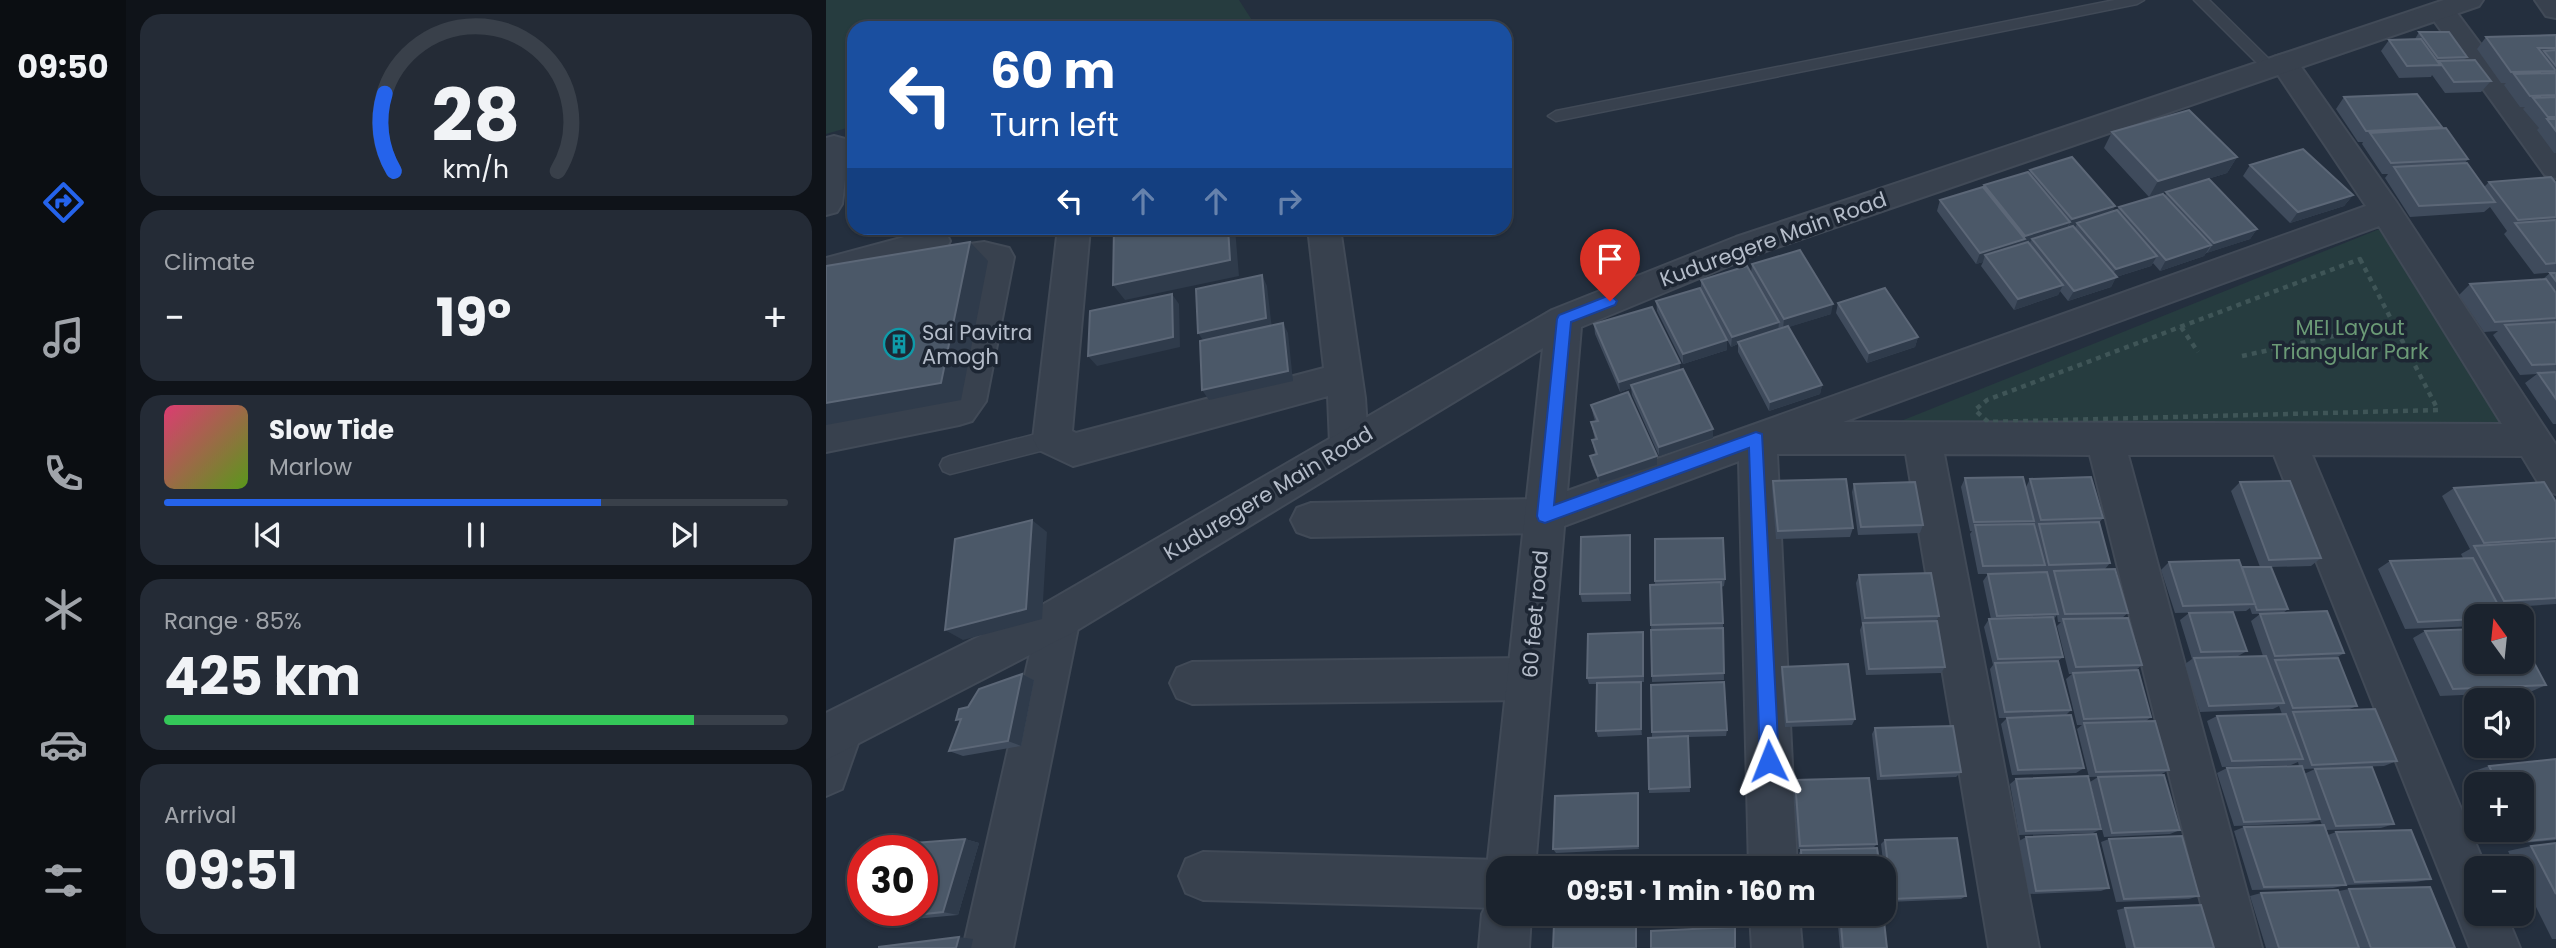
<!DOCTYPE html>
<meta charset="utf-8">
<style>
body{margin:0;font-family:Poppins,sans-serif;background:#242b36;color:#f1f3f6;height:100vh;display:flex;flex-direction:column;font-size:26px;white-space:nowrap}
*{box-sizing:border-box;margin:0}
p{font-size:23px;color:#a0a4aa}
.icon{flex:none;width:38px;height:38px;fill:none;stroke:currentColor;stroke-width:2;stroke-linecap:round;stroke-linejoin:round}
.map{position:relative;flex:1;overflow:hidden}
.side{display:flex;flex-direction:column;gap:14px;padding:14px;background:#0f1319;width:700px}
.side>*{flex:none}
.hud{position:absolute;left:21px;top:21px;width:665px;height:214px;border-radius:21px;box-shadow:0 2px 5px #0004,0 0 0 2px #39404a;background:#1a4fa0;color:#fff;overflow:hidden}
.needle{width:46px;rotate:345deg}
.tools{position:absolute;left:1638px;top:604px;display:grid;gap:14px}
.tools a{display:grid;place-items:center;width:70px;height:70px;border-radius:14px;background:#1b232e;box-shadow:0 2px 5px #0004,0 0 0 2px #39404a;font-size:35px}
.speed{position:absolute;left:21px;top:835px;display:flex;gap:14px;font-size:35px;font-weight:700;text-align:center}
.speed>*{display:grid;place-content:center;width:91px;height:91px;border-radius:50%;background:#1b232e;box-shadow:0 2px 5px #0004,0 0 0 2px #39404a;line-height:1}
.speed .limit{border:10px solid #d22;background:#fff;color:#111}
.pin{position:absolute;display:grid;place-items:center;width:60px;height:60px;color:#fff;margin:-72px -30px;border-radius:50% 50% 50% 0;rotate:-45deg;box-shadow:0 0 7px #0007}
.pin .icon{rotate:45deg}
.me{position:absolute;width:77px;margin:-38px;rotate:358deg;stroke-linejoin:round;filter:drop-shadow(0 0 5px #0008)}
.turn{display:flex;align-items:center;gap:24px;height:147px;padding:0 28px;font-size:32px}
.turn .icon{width:91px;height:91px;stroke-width:2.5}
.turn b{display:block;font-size:49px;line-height:60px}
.lanes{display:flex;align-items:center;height:66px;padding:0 28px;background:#0003;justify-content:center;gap:35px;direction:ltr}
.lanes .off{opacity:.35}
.big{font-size:52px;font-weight:700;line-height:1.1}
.side .widget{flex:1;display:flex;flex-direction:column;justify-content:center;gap:10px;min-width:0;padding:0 24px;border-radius:21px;background:#242b36}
.side .dial{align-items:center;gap:0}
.dial svg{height:182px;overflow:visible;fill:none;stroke:#39404a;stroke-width:7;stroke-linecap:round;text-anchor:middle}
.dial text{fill:#f1f3f6;stroke:none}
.song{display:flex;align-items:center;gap:21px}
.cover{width:84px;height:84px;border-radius:10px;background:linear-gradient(135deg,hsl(340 70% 55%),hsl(90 70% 35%))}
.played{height:7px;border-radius:4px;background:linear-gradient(90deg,#2563eb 70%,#39404a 70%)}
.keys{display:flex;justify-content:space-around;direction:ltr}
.heat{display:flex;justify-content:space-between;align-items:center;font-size:38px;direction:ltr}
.charge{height:10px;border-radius:5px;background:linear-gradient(90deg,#34c759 85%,#39404a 0)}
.trip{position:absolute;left:660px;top:856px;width:410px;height:70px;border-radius:21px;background:#1b232e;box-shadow:0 2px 5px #0004,0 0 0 2px #39404a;font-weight:700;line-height:70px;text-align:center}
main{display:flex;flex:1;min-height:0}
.dock{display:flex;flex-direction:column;width:126px;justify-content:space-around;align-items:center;background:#0b0e12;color:#a0a4aa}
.dock .icon{width:49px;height:49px}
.dock .active{color:#2563eb}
.dock b{font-size:32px;color:#f1f3f6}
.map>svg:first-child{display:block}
.green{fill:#263c3f}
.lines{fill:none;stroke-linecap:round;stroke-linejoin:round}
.service-casing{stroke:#414a57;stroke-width:3}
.minor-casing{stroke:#414a57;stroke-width:4}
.tertiary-casing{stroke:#414a57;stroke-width:4}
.path{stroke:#3f5557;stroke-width:4.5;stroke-dasharray:5 5;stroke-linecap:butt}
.service{fill:#38414e;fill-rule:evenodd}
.minor{fill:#38414e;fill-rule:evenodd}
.tertiary{fill:#38414e;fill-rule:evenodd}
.wall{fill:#3f4b5c}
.shaded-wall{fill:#2f3b4b}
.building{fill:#4b5868;stroke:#5c6777;stroke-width:2}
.route{fill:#2563eb;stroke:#184099;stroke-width:2}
.labels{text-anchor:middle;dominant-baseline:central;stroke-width:7;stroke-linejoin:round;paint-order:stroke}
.street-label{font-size:21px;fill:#b4bcc9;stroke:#1d2633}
.park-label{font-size:21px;fill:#6b9a76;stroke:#1d2633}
.poi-label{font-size:21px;fill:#b4bcc9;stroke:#1d2633;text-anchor:start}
</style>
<main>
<nav class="dock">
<b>09:50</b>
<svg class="icon active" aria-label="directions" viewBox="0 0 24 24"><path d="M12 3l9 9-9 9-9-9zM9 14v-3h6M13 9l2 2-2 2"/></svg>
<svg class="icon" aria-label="music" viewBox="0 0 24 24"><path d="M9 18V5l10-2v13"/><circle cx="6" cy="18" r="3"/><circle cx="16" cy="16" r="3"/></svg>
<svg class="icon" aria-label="phone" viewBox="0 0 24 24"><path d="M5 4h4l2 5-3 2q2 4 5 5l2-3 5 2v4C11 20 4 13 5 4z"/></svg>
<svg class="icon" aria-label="climate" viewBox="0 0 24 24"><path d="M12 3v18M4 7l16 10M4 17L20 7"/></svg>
<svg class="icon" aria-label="car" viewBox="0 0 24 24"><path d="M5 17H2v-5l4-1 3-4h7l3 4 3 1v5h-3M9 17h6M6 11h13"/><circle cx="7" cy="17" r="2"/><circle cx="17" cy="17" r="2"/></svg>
<svg class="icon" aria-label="filters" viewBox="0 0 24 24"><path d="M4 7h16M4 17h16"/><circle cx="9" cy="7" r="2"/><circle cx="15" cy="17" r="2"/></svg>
</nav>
<section class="side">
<div class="widget dial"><svg viewBox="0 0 100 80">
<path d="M14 69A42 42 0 1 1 86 69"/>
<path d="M14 69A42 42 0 0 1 10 35" stroke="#2563eb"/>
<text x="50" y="56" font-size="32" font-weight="700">28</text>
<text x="50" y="72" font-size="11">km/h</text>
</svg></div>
<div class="widget"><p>Climate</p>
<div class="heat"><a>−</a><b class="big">19°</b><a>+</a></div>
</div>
<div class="widget">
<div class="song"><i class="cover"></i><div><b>Slow Tide</b><p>Marlow</p></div></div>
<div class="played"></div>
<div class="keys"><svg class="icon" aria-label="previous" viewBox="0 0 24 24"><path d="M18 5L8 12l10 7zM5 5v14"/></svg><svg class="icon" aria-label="pause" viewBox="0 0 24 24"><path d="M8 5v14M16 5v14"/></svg><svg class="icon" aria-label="next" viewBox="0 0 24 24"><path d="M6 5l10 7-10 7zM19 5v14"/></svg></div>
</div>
<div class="widget"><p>Range · 85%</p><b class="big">425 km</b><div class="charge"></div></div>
<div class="widget"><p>Arrival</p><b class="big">09:51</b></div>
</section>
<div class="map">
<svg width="1730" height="948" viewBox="0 0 1730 948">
<rect width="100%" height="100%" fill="#242f3e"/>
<path class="green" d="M0,0H413L431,28H28V126L0,134Z
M1561,226L1689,430L1065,425Z"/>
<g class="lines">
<g class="service-casing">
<path id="service" d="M1289,0H1318L1311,4L730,121L722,116L730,111Z
M1368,0H1383L1449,65L1452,68L1449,71H1439Z
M226,430L233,433L236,439L233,445L226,448L124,474L117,471L114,465L117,459L124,456Z"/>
</g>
<g class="minor-casing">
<path id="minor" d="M1709,0H1730V18L1720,16Z
M1615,3L1625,5L1730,145V178L1719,175L1601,11L1605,5Z
M1458,54L1468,57L1571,203L1730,445V494L1716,489L1696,456L1486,455L1660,868H1650V914H1680L1694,948H1644L1448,455H1302L1436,948H1386L1264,455L1118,454L1213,948H1163L1080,454H951L971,868H923L913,461L719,533L485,537L471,532L465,520L471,508L485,503L719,499L1540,206L1444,63L1448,57ZM1553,226L1676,424L1017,422Z
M8,136L19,139L23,146L16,204L11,212L0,215V138Z
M232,228H264L246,431L250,433L498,368L482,228H514L539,398L542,444L536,455L523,460L510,455L504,444L502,396L247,466L213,450L207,439Z
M108,229L120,233L124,241L121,247L158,242L183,248L188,257L160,401L146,421L133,425L0,452V420L122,398L125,394L152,267C130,270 83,287 70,263L0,282V258Z
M233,598L248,604L254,618L187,948H137L212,618L218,604Z
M703,658L718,664L725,679L718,694L703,700L366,704L351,698L344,683L351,668L366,662Z
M14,710L30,716L36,732L16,789L0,796V715Z
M377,852L672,860L690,868H672V908L377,900L360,893L353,876L360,859Z
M924,914H973L976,948H926Z"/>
</g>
<g class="tertiary-casing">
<path id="tertiary" d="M1618,0H1657L1653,6L934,253L755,327L709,868H672V887L668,885L661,868L717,348L248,632L0,760V713L218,604L726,310L910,237Z
M672,893V914H705L703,948H653L656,914L664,897Z"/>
</g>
<path class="path" d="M1534,259L1612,410L1162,422L1149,410L1161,400Z
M1355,327L1372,352
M1416,356L1568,323"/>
<use href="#service" class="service"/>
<use href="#minor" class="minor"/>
<use href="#tertiary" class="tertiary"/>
</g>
<path class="wall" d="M1593,32L1641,57L1638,60L1665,81L1655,92L1619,93L1606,75L1605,77L1573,78L1555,51L1563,40L1589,39Z
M1730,35V153H1728L1711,130L1713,128L1697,109L1699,107H1694L1678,85L1680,83H1675L1651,49L1660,37Z
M1518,97L1616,127L1614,129L1642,159L1639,163L1658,187L1663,182L1730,183V272L1708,274L1678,234L1681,231L1664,207L1658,212L1584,217L1559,178L1562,174H1556L1536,144L1537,142H1532L1510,109Z
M1286,132L1411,157L1401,173L1323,197L1278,148Z
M1424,165L1527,195L1518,206L1464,223L1417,176Z
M1204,170L1286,212L1291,210L1293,207L1339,196L1340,192L1431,229L1424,239L1380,253L1378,256L1334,271L1327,263L1325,266L1290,277L1285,287L1242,301L1234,291L1232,295L1188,310L1155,266L1157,262L1150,264L1111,211L1114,200L1157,187L1158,185L1203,173Z
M926,264L1005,314L962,327L996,385L994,394L943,411L912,352V344L905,347L875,290V280L925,273Z
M1724,273H1730V424H1727L1699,383L1711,374L1694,375L1667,335L1672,331L1658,332L1633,295L1644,284L1717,279Z
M830,301L901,340V350L857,364L831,311Z
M1012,303L1092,337L1089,347L1041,363L1010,313Z
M768,324L854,363V369L887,429V438L833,456L806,395L805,388L794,392L769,334Z
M765,405L831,456V465L774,484L766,465L764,456L769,454L766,440H769L765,422L769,421L767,414Z
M1139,478L1200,487L1204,479L1277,518L1273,523L1284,563L1279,569L1302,613L1296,618L1316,665L1310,670L1325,717L1320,721L1343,770L1334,775L1263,777L1251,729L1256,725H1251L1240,679L1246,674H1243L1231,626L1235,622H1232L1231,615L1228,619L1237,657L1232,661L1245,710L1239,716L1258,768L1250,773L1186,775L1175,724L1181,718H1192H1173L1164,669L1167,665L1158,627L1163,619H1165L1157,581L1162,574H1152L1144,534L1146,531H1144L1135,487Z
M947,481L1027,528L1024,537L950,539L946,489Z
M1414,482L1495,558L1485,566L1445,567L1462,609L1457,613L1426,614L1424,608L1420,611L1349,613L1335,570L1343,562L1416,567H1434L1405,491Z
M1028,484L1097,525L1094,533L1032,535L1026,492Z
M1628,488L1730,502V604L1673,608L1650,616V626L1579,629L1552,569L1564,561L1637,558L1635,554L1644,549L1616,496Z
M804,535L805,543V601L756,602L754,594Z
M829,539L899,579L898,586L895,587L897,623L898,680L826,682L825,625L829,585Z
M1033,575L1113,616L1110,621L1119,667L1115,673L1040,675L1034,630L1036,625L1030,583Z
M1363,613L1421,651L1412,656H1437L1425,621L1434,614L1518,653L1510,658L1531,706L1521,710L1571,761L1558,766L1477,769L1478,774L1489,769L1568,824L1555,828L1500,830L1502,835L1510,832L1605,879L1590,882L1520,885L1507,888L1426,890L1408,831L1418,827L1496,825L1494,820L1482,823L1408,826L1391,773L1401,768L1473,766L1472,762L1465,765L1396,767L1381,721L1391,716L1456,714L1453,706L1447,709L1374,712L1359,664L1366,659L1354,620Z
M1599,631L1720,685L1704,692L1614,696L1587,638Z
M818,639V682H815L816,735L772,737L770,731L771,684H763L761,678Z
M956,667L1029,719L1026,725L959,727L955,673Z
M196,674L208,680L195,746L137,756L123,751L142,707Z
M1049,728L1135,772L1130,777L1051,780L1046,734Z
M901,730L900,736L862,737L864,792L823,793V789L826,738V732Z
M1730,759V840L1685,844L1677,830H1696V784H1655L1648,771L1663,766Z
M1272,777L1354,830L1344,834L1278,837L1264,782Z
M1190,779L1275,829L1267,833L1193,835L1184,784Z
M969,780L1051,844L1048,847L972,849L967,785Z
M813,798V849L730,853L727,849Z
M1200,837L1283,888L1275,891L1203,894L1193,841Z
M139,839L153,843L132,915L67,921L50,919Z
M1283,839L1373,896L1363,899L1290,902L1275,842Z
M1059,840L1140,896L1135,899L1062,902L1055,844Z
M1730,843V939H1726L1696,879V868H1690L1682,851L1705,846Z
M975,850L1054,868H974L973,853Z
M1523,889L1629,948H1440L1424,896L1435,893L1513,891Z
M1299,908L1388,948H1300L1291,910Z
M1011,914H1057L1061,948H1014Z
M908,918L907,920L826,924L825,921Z"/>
<path class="shaded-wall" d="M1411,157L1401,173L1323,197L1332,181Z
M1527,195L1518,206L1464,223L1472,212Z
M1289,206L1284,217L1251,223L1249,228L1241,230L1246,219Z
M1244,222L1239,233L1206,239L1203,244L1159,255L1157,262L1150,264L1154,253L1198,240L1199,236Z
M402,228H409L413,276L299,300L287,285Z
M1431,229L1424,239L1381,253L1388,243Z
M144,242L162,261L135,400L0,425V403Z
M1385,245L1378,256L1334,271L1340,260Z
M1331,256L1325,266L1290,277L1285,287L1242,301L1248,291L1284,279L1290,269Z
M436,275L441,286L446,329L379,343L372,333Z
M1237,285L1232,295L1188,310L1192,299Z
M346,294L353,304L354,347L271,366L262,356Z
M1007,304L1005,314L957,329L958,319Z
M953,322L952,332L912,342V344L905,347L906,337Z
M457,323L462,333L467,381L383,400L376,390Z
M1092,337L1089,347L1041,363L1043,353Z
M901,340V350L857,364V354Z
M854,363V373L805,385V388L794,392L793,382Z
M996,385L994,394L943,411L944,402Z
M887,429V438L833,456V447Z
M831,456V465L774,484L772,476Z
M206,520L221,532L216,619L137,640L119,630Z
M804,535L805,543V601L804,593Z
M196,674L208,680L195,746L182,741Z
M815,682L816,688V735L815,729Z
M812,793L813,798V849L812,846Z
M139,839L153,843L132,915L117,912Z
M133,937L147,939L145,948H130Z"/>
<path class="building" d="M1593,32H1623L1641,57L1612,58Z
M1730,35V48H1712L1730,71L1685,72L1660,37Z
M1595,39L1614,65L1581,66L1563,40Z
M1730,50V66L1718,51Z
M1649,60L1665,81L1628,82L1613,61Z
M1730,73V95L1704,96L1688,74Z
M1591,94L1616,127L1540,131L1518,97Z
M1730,97V117H1722L1707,98Z
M1363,110L1411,157L1332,181L1286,132Z
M1721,119H1730V131Z
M1620,128L1642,159L1565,163L1544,133Z
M1477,149L1527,195L1472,212L1424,165Z
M1246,157L1289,206L1246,219L1204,170Z
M1641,163L1669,202L1593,206L1568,167Z
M1202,172L1244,222L1199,236L1158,185Z
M1725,177L1730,183V217L1692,220L1663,182Z
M1383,179L1431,229L1388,243L1340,192Z
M1157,187L1199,239L1154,253L1114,200Z
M1337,194L1385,245L1340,260L1293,207Z
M1291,210L1331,256L1290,269L1251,223Z
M1730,220V263L1720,264L1689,223Z
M1247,226L1291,277L1248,291L1206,239Z
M288,228H402L404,260L287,285Z
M144,242L115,383L0,403V266Z
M1202,242L1237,285L1192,299L1159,255Z
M974,250L1007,304L958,319L926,264Z
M921,266L953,322L906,337L875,280Z
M1724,273H1730V281Z
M436,275L440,318L372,333L370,289Z
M1720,279L1730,293V318L1669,322L1644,284Z
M874,288L901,340L857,354L830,301Z
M1059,288L1092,337L1043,353L1012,303Z
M346,294L347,337L262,356L264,311Z
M826,307L854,363L793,382L768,324Z
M1730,322V364L1706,365L1679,325Z
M457,323L462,371L376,390L374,341Z
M962,326L996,385L944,402L912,342Z
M857,369L887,429L833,447L805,385Z
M1730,372V399L1712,373Z
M802,392L831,456L772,476L764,456L771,454L766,440L771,439L765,422L772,421L765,405Z
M1197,477L1208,521L1148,522L1139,478Z
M1265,477L1277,518L1215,520L1204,479Z
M1020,479L1027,528L952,531L947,481Z
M1464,481L1495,558L1443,560L1414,482Z
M1089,482L1097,525L1035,527L1028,484Z
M1718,482L1730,502V538L1658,543L1628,488Z
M206,520L200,609L119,630L129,539Z
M1273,522L1284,563L1223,565L1213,524Z
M1208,524L1219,565L1157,566L1149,525Z
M804,535V593L754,594L755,537Z
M897,538L899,579L829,581V539Z
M1730,541V598L1678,601L1648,546Z
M1647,558L1678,616H1650V619L1592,622L1564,561Z
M1413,560L1429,604L1357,606L1343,562Z
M1416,567H1445L1462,609L1431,610Z
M1289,569L1302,613L1239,614L1228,571Z
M1221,572L1232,614L1171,616L1162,574Z
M1105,573L1113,616L1039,618L1033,575Z
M895,582L897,623L825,625L824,585Z
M1501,611L1518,653L1449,656L1434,614Z
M1407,612L1421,651L1375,652L1363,613Z
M1227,617L1237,657L1172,659L1163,619Z
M1302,618L1316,665L1250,667L1237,619Z
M1111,621L1119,667L1043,669L1037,623Z
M897,628L898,673L826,676L825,630Z
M1650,629V662H1696V640L1720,685L1627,689L1599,631Z
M817,632V676L761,678L762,634Z
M1440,656L1458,703L1383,706L1368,658Z
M1512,658L1531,706L1467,708L1449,660Z
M1232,661L1245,710L1179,712L1169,663Z
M1022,664L1029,719L961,722L956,667Z
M1312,670L1325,717L1258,719L1247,673Z
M196,674L182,741L123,751L135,719L130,720L133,709L142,707L153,689Z
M815,682V729L770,731L771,683Z
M898,682L901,730L826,732L825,685Z
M1549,709L1571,761L1486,765L1467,712Z
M1460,714L1477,759L1406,761L1391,716Z
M1245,715L1258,768L1192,770L1181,718Z
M1329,721L1343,770L1270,772L1258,723Z
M1127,726L1135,772L1055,776L1049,728Z
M862,736L864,787L823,789L822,738Z
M1730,759V838L1701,841L1695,830L1696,784H1672L1663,766Z
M1476,766L1494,819L1418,822L1401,768Z
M1546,767L1568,824L1510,826L1489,769Z
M1338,775L1354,830L1286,833L1272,777Z
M1262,776L1275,829L1200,831L1190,779Z
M1043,778L1051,844L974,846L969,780Z
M812,793V846L727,849L729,796Z
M1498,825L1520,885L1438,887L1418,827Z
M1585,830L1605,879L1529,882L1510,832Z
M1270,834L1283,888L1210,891L1200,837Z
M1356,836L1373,896L1298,899L1283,839Z
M1131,838L1140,896L1066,899L1059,840Z
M139,839L117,912L50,919L53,910H96V850H73L75,844Z
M1730,843V894L1705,846Z
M1051,848L1054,868H976L975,850Z
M905,859L906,868H825V862Z
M1604,887L1629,948H1545L1523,889Z
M1512,890L1533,948H1453L1435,893Z
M1375,905L1388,948H1309L1299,908Z
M1057,912L1061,948H1017L1014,914H1057Z
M825,914H908V918L825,921Z
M810,921V948H727L728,924Z
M909,927V948H825V931Z
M133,937L130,948H53V947Z"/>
<path class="route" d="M784,295L791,301L789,305L745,322L728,505L930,432L936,434L953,761L950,767L943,770L937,767L934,761L923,448L719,523L713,521L711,516L731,319L733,315Z"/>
<defs>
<g id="building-ring" transform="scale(1.575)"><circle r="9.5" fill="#1d2633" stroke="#0f9aa8" stroke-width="1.5"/><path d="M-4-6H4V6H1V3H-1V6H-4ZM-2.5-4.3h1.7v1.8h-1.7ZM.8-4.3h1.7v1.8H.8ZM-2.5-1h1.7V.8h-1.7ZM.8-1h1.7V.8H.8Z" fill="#0f9aa8"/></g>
</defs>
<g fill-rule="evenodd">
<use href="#building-ring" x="73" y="344"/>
</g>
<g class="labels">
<g class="street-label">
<text transform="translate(947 239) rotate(-20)">Kuduregere Main Road</text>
<text transform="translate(442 493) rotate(-31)">Kuduregere Main Road</text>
<text transform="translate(709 614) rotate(-85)">60 feet road</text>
</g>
<g class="park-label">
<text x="1524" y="327">MEI Layout<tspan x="1524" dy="24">Triangular Park</tspan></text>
</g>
<g class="poi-label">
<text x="96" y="332">Sai Pavitra<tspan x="96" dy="24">Amogh</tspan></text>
</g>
</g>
</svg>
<div class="tools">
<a><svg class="needle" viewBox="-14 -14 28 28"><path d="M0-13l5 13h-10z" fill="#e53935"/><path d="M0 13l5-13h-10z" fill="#a0a4aa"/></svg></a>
<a><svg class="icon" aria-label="sound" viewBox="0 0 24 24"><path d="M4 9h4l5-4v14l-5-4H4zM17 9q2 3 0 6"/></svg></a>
<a>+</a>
<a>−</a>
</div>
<div class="speed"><div class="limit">30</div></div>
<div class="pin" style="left:784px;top:301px;background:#d93025"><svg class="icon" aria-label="arrive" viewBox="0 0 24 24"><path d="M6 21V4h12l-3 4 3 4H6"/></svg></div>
<svg class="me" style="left:943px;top:761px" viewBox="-20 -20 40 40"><path d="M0-17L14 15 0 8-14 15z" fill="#2563eb" stroke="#fff" stroke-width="4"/></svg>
<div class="trip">09:51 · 1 min · 160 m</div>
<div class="hud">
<div class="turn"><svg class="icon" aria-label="left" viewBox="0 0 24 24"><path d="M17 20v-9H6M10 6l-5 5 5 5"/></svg><div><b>60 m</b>Turn left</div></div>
<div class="lanes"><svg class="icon" aria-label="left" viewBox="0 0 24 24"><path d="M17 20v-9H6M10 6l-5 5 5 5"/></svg><svg class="icon off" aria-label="ahead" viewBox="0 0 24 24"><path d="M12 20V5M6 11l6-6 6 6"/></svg><svg class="icon off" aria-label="ahead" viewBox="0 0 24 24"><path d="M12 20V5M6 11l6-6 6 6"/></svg><svg class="icon off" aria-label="right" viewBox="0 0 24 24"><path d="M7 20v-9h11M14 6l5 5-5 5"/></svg></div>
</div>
</div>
</main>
